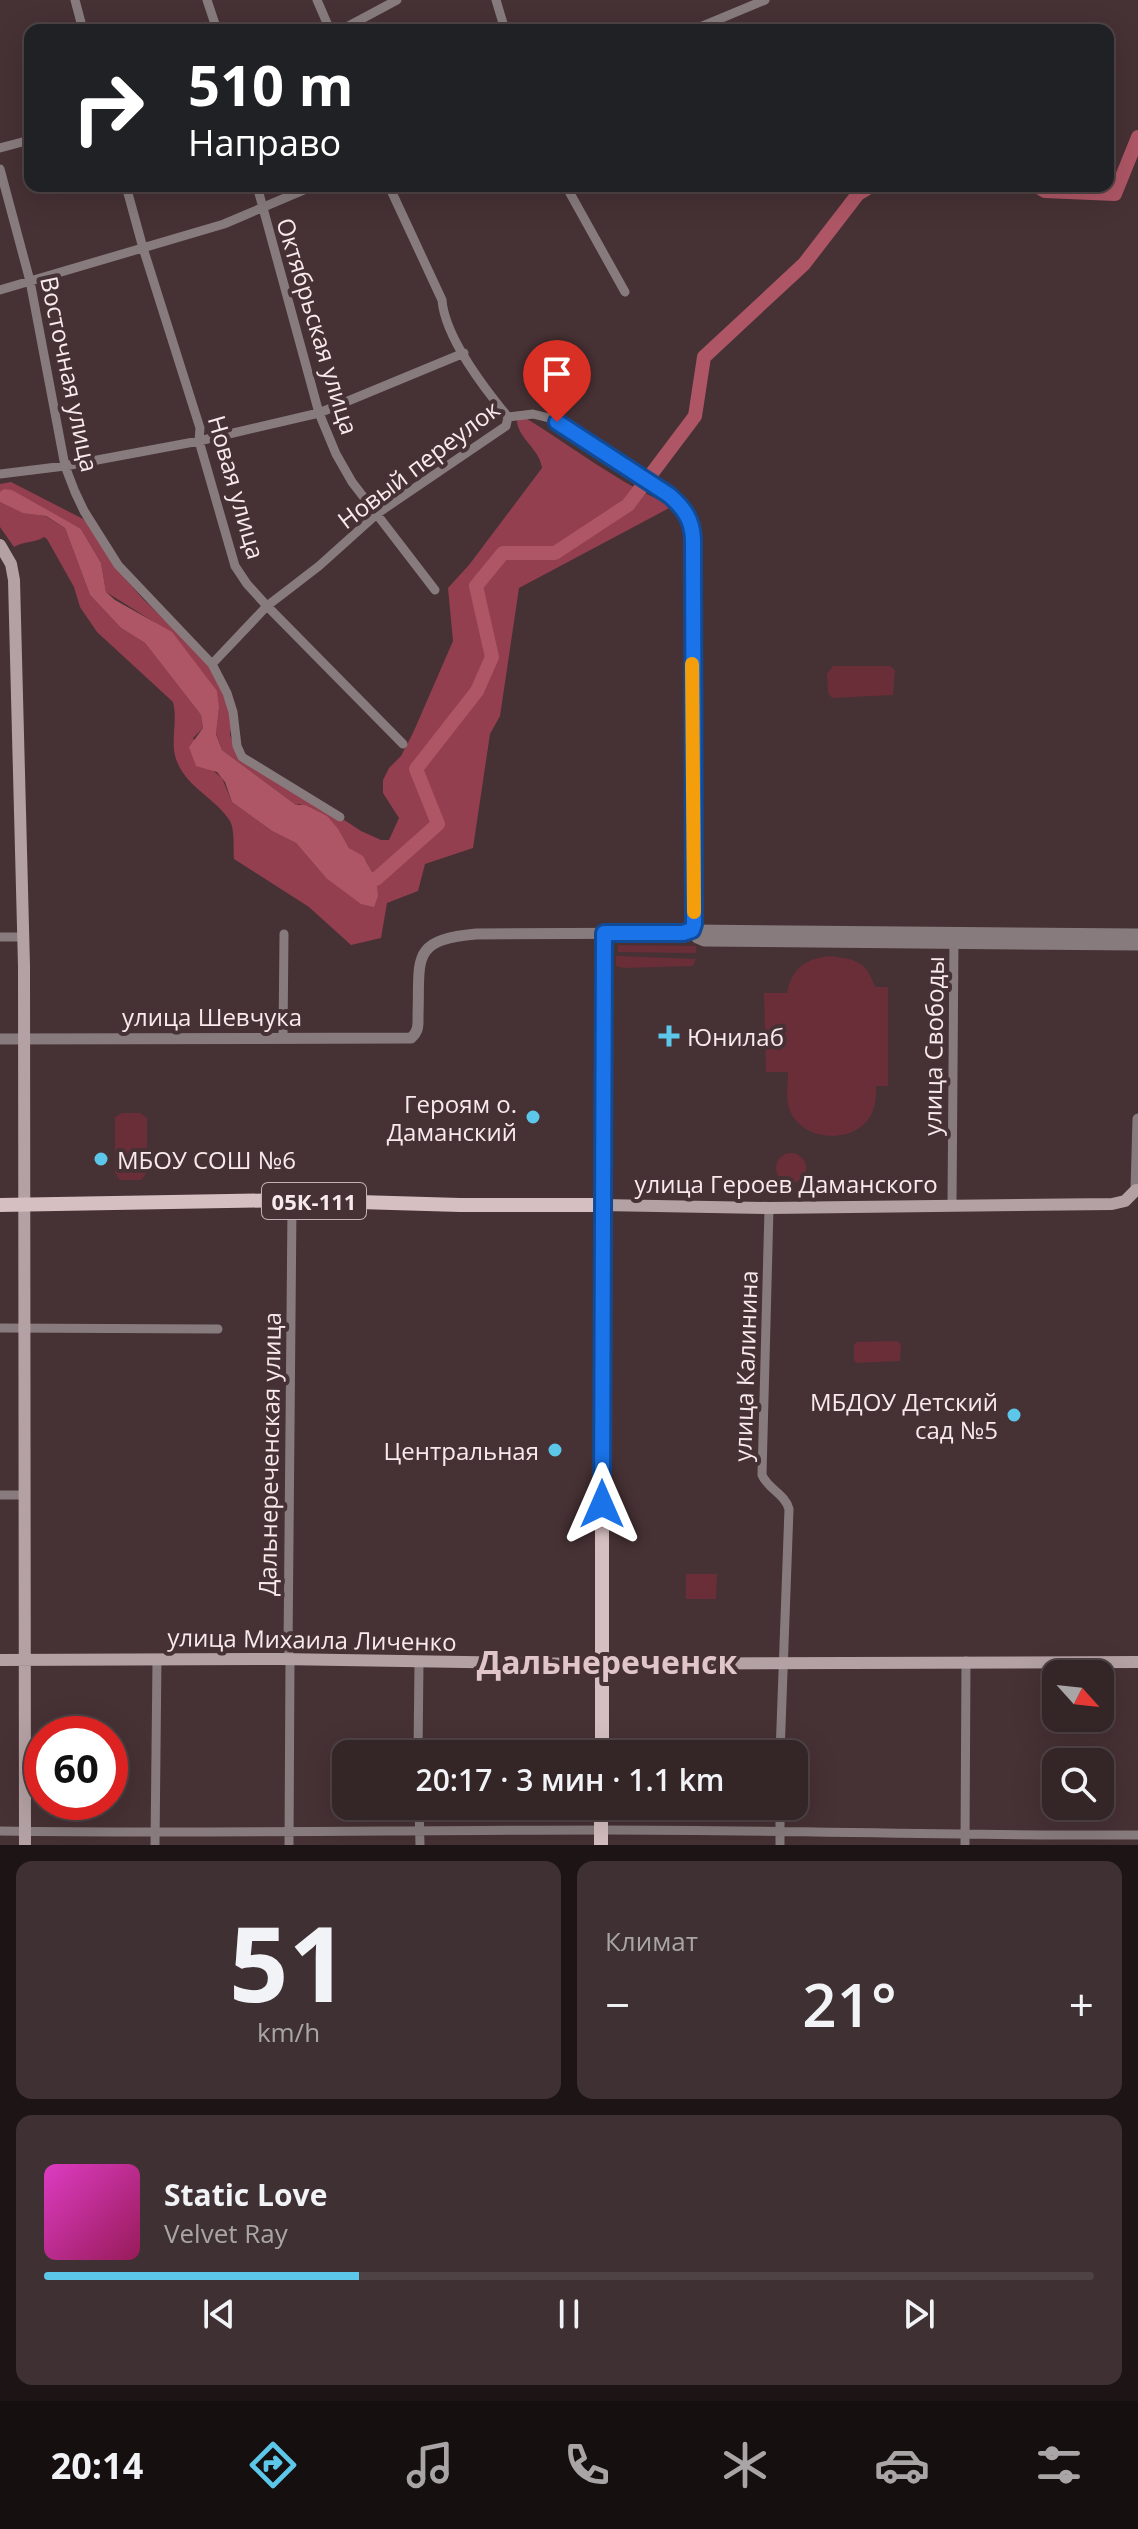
<!DOCTYPE html>
<html lang="ru">
<meta charset="utf-8">
<style>
body{margin:0;font-family:"Open Sans",sans-serif;background:#3f3133;color:#f1f3f6;height:100vh;display:flex;flex-direction:column;font-size:30px;white-space:nowrap}
*{box-sizing:border-box;margin:0}
p{font-size:26px;color:#a9a5a7}
.icon{flex:none;width:44px;height:44px;fill:none;stroke:currentColor;stroke-width:2;stroke-linecap:round;stroke-linejoin:round}
.map{position:relative;height:1845px;overflow:hidden}
.sheet{display:flex;flex-direction:column;gap:16px;padding:16px;background:#1d1415;flex:1}
.sheet>*{flex:none}
.top-card{position:absolute;left:24px;top:24px;width:1090px;height:168px;border-radius:16px;box-shadow:0 8px 32px #0002,0 0 0 2px #4e4244;background:#202124;color:#fff;overflow:hidden}
.needle{width:52px;rotate:117deg}
.fabs{position:absolute;left:1042px;top:1660px;display:grid;gap:16px}
.fabs a{display:grid;place-items:center;width:72px;height:72px;border-radius:16px;background:#342527;box-shadow:0 8px 32px #0002,0 0 0 2px #4e4244;font-size:40px}
.speed{position:absolute;left:24px;top:1716px;display:flex;gap:16px;font-size:40px;font-weight:700;text-align:center}
.speed>*{display:grid;place-content:center;width:104px;height:104px;border-radius:50%;background:#342527;box-shadow:0 8px 32px #0002,0 0 0 2px #4e4244;line-height:1}
.speed .limit{border:12px solid #d22;background:#fff;color:#111}
.pin{position:absolute;display:grid;place-items:center;width:68px;height:68px;color:#fff;margin:-82px -34px;border-radius:50% 50% 50% 0;rotate:-45deg;box-shadow:0 0 8px #0007}
.pin .icon{rotate:45deg}
.me{position:absolute;width:88px;margin:-44px;rotate:0deg;stroke-linejoin:round;filter:drop-shadow(0 0 6px #0008)}
.turn{display:flex;align-items:center;gap:28px;height:168px;padding:0 32px;font-size:36px}
.turn .icon{width:104px;height:104px;stroke-width:2.5}
.turn b{display:block;font-size:56px;line-height:68px}
.big{font-size:60px;font-weight:600;line-height:1.1}
.sheet .card{flex:1;display:flex;flex-direction:column;justify-content:center;gap:12px;min-width:0;padding:0 28px;border-radius:16px;background:#3f3133}
.sheet .dial{align-items:center;gap:0}
.dial b{font-size:104px;line-height:1}
.song{display:flex;align-items:center;gap:24px}
.cover{width:96px;height:96px;border-radius:12px;background:linear-gradient(135deg,hsl(310 70% 55%),hsl(330 70% 35%))}
.played{height:8px;border-radius:4px;background:linear-gradient(90deg,#5cc7e8 30%,#4e4244 30%)}
.keys{display:flex;justify-content:space-around;direction:ltr}
.heat{display:flex;justify-content:space-between;align-items:center;font-size:44px;direction:ltr}
.sheet .tiles{flex:1;display:grid;gap:16px;grid-template-columns:1fr 1fr}
.card:last-child{grid-column:span 2}
.trip{position:absolute;left:332px;top:1740px;width:476px;height:80px;border-radius:16px;background:#342527;box-shadow:0 8px 32px #0002,0 0 0 2px #4e4244;font-weight:600;line-height:80px;text-align:center}
.tabs{display:flex;height:128px;justify-content:space-around;align-items:center;background:#150f10;color:#a9a5a7}
.tabs .icon{width:56px;height:56px}
.tabs .active{color:#5cc7e8}
.tabs b{font-size:36px;color:#f1f3f6}
.map>svg:first-child{display:block}
.green{fill:#6a2e39}
.forest{fill:#943f4f}
.water{fill:#ae5665}
.lines{fill:none;stroke-linecap:round;stroke-linejoin:round}
.river{stroke:#ae5665;stroke-width:14}
.minor{stroke:#877b7d;stroke-width:9}
.tertiary{stroke:#877b7d;stroke-width:11}
.secondary{stroke:#b3a1a3;stroke-width:12}
.primary{stroke:#d6bfc1;stroke-width:14}
.route-casing{stroke:#114b97;stroke-width:20}
.route{stroke:#1a73e8;stroke-width:14}
.slow{stroke:#f59e0b;stroke-width:14}
.poi-dot{fill:#5cc7e8;stroke:#463134;stroke-width:3}
.labels{text-anchor:middle;dominant-baseline:central;stroke-width:8;stroke-linejoin:round;paint-order:stroke}
.shield{fill:#463134;stroke:#c3b2b5;stroke-width:2}
.shield-label{font-size:22px;font-weight:bold;fill:#f8eaec}
.street-label{font-size:24px;fill:#f8eaec;stroke:#463134}
.poi-label{font-size:24px;fill:#f8eaec;stroke:#463134;text-anchor:end}
.district-label{font-size:32px;font-weight:bold;fill:#e1c6c9;stroke:#463134}
</style>
<div class="map">
<svg width="1138" height="1845" viewBox="0 0 1138 1845">
<rect width="100%" height="100%" fill="#463134"/>
<path class="green" d="M833,666H890L895,670L893,695L832,698L828,693L827,674Z
M618,945L696,946V953L618,952Z
M616,956L696,959L693,966L624,968L616,966Z
M829,956C856,959 866,961 875,987H888V1086H876C876,1097 876,1107 870,1117C852,1145 803,1141 790,1111C785,1100 788,1084 788,1072H766L764,993H787C792,968 805,959 829,956Z
M122,1113H140L147,1118V1173L141,1180H120L115,1173V1117Z
M776 1168a15 15 0 1 1 30 0a15 15 0 1 1-30 0Z
M897,1341L901,1344L900,1361L856,1363L854,1360V1345L857,1342Z
M686,1574H717L716,1599H686Z"/>
<path class="forest" d="M524,417C573,447 619,484 673,506L519,588L500,716L490,734L473,848L425,864L418,891L387,903L381,938L351,945L309,907L234,859C233,848 235,830 230,821C215,797 186,788 176,759C170,741 178,721 173,702L97,632L80,607L74,587L47,539L44,537C35,543 24,541 14,547L0,527V502L23,512L45,516L65,528L90,595L121,628L145,643L201,715L203,728L193,738L210,768L222,778L232,802L272,831L296,843L326,878L376,879L366,861L349,848L339,830L300,804L296,805L222,750L216,733L219,708L154,622L106,592L101,563L81,529L0,492V484L11,482L89,522L114,566L143,599L213,667L232,719L230,735L236,749L361,831L381,840H389L399,818L383,793V780L389,768L401,756L413,733L453,641L448,588L469,565L542,468C540,449 516,437 517,419Z"/>
<path class="water" d="M4,489L12,490L81,529L101,563L106,592L115,600L172,632L217,691L219,708L216,734L222,750L296,805H305L327,816L339,830L349,848L363,856L376,879L378,896L374,907L361,904L326,878L296,843L272,831L232,802L225,782L217,772L196,766L189,747L203,728L201,715L145,643L121,628L90,595L65,528L46,516L23,513L0,502V492Z"/>
<g class="lines">
<path class="river" d="M1037,186L1045,191L1115,194L1138,137
M359,873L366,879H376L438,824L416,769L477,691L492,657L476,586L503,553H555L628,505L695,416L704,357L804,264L858,194L871,186"/>
<path class="minor" d="M75,0L83,30
M207,0L217,30
M317,0L330,30
M496,0L505,30
M341,30L397,0
M693,30L765,0
M0,148L30,140
M0,169L30,281L65,466L75,492L84,511L118,565L212,664L227,693L233,712L237,746L242,757L340,817
M126,186L143,248L200,428L199,441L235,566L247,584L267,606L403,744
M257,186L319,413L336,454L352,482L435,590
M389,186L442,300C445,338 485,389 508,417
M566,186L625,292
M0,290L224,224L313,186
M508,417L533,414L549,418L655,485L687,514L692,527L693,539L692,930
M0,474L65,466L199,441L319,413L464,353
M212,664L267,606L319,566L378,513L506,426L508,417
M0,937H22
M283,1037L284,934
M952,1206L954,937
M769,1208L762,1475C768,1489 785,1494 789,1509L780,1754
M0,1328L218,1329
M0,1495H23
M418,1754L419,1662
M419,1806L420,1845
M0,1831C202,1834 404,1830 605,1830C783,1830 960,1836 1138,1835
M155,1845L157,1659
M289,1845L290,1660L288,1649L292,1206
M780,1845V1806
M965,1845L966,1661"/>
<path class="tertiary" d="M692,930L697,938L704,941L1138,945
M0,1039L411,1038C419,1031 418,1025 418,1015C420,958 410,940 476,934L683,933L692,930L1138,934
M1136,1190L1138,1119
M602,1205L604,933"/>
<path class="secondary" d="M0,545L11,564L14,580L24,966L25,1845
M602,1205L769,1208L1112,1204L1125,1201L1136,1190
M0,1660L280,1659L587,1664L1138,1662"/>
<path class="primary" d="M0,1205L291,1200L460,1205H602V1754
M601,1845V1806"/>
</g>
<g class="lines">
<g class="route-casing">
<path id="route" d="M557,422L669,495C684,508 692,519 693,539L694,924L692,930L683,933H604L602,1504"/>
</g>
<use href="#route" class="route"/>
<path class="slow" d="M692,664L694,912"/>
</g>
<g class="poi-dot">
<path d="M665 1024h8v8h8v8h-8v8h-8v-8h-8v-8h8z"/>
<circle cx="533" cy="1117" r="8"/>
<circle cx="101" cy="1159" r="8"/>
<circle cx="1014" cy="1415" r="8"/>
<circle cx="555" cy="1450" r="8"/>
</g>
<g class="labels">
<rect class="shield" x="262" y="1183" width="104" height="36" rx="6"/>
<g class="shield-label">
<text x="314" y="1201">05К-111</text>
</g>
<g class="street-label">
<text transform="translate(318 326) rotate(73)">Октябрьская улица</text>
<text transform="translate(70 374) rotate(78)">Восточная улица</text>
<text transform="translate(418 464) rotate(-37)">Новый переулок</text>
<text transform="translate(237 487) rotate(74)">Новая улица</text>
<text x="212" y="1016">улица Шевчука</text>
<text transform="translate(933 1046) rotate(-89)">улица Свободы</text>
<text x="786" y="1183">улица Героев Даманского</text>
<text transform="translate(745 1366) rotate(-88)">улица Калинина</text>
<text transform="translate(269 1454) rotate(-89)">Дальнереченская улица</text>
<text transform="translate(312 1639) rotate(1)">улица Михаила Личенко</text>
</g>
<g class="poi-label">
<text x="687" y="1036" text-anchor="start">Юнилаб</text>
<text x="517" y="1103">Героям о.<tspan x="517" dy="28">Даманский</tspan></text>
<text x="117" y="1159" text-anchor="start">МБОУ СОШ №6</text>
<text x="998" y="1401">МБДОУ Детский<tspan x="998" dy="28">сад №5</tspan></text>
<text x="539" y="1450">Центральная</text>
</g>
<g class="district-label">
<text x="607" y="1661">Дальнереченск</text>
</g>
</g>
</svg>
<div class="fabs">
<a><svg class="needle" viewBox="-14 -14 28 28"><path d="M0-13l5 13h-10z" fill="#e53935"/><path d="M0 13l5-13h-10z" fill="#a9a5a7"/></svg></a>
<a><svg class="icon" aria-label="search" viewBox="0 0 24 24"><circle cx="10" cy="10" r="6"/><path d="M15 15l6 6"/></svg></a>
</div>
<div class="speed"><div class="limit">60</div></div>
<div class="pin" style="left:557px;top:422px;background:#d93025"><svg class="icon" aria-label="arrive" viewBox="0 0 24 24"><path d="M6 21V4h12l-3 4 3 4H6"/></svg></div>
<svg class="me" style="left:602px;top:1504px" viewBox="-20 -20 40 40"><path d="M0-17L14 15 0 8-14 15z" fill="#1a73e8" stroke="#fff" stroke-width="4"/></svg>
<div class="trip">20:17 · 3 мин · 1.1 km</div>
<div class="top-card">
<div class="turn"><svg class="icon" aria-label="right" viewBox="0 0 24 24"><path d="M7 20v-9h11M14 6l5 5-5 5"/></svg><div><b>510 m</b>Направо</div></div>
</div>
</div>
<section class="sheet">
<div class="tiles">
<div class="card dial"><b>51</b><p>km/h</p></div>
<div class="card"><p>Климат</p>
<div class="heat"><a>−</a><b class="big">21°</b><a>+</a></div>
</div>
<div class="card">
<div class="song"><i class="cover"></i><div><b>Static Love</b><p>Velvet Ray</p></div></div>
<div class="played"></div>
<div class="keys"><svg class="icon" aria-label="previous" viewBox="0 0 24 24"><path d="M18 5L8 12l10 7zM5 5v14"/></svg><svg class="icon" aria-label="pause" viewBox="0 0 24 24"><path d="M8 5v14M16 5v14"/></svg><svg class="icon" aria-label="next" viewBox="0 0 24 24"><path d="M6 5l10 7-10 7zM19 5v14"/></svg></div>
</div>
</div>
</section>
<nav class="tabs">
<b>20:14</b>
<svg class="icon active" aria-label="directions" viewBox="0 0 24 24"><path d="M12 3l9 9-9 9-9-9zM9 14v-3h6M13 9l2 2-2 2"/></svg>
<svg class="icon" aria-label="music" viewBox="0 0 24 24"><path d="M9 18V5l10-2v13"/><circle cx="6" cy="18" r="3"/><circle cx="16" cy="16" r="3"/></svg>
<svg class="icon" aria-label="phone" viewBox="0 0 24 24"><path d="M5 4h4l2 5-3 2q2 4 5 5l2-3 5 2v4C11 20 4 13 5 4z"/></svg>
<svg class="icon" aria-label="climate" viewBox="0 0 24 24"><path d="M12 3v18M4 7l16 10M4 17L20 7"/></svg>
<svg class="icon" aria-label="car" viewBox="0 0 24 24"><path d="M5 17H2v-5l4-1 3-4h7l3 4 3 1v5h-3M9 17h6M6 11h13"/><circle cx="7" cy="17" r="2"/><circle cx="17" cy="17" r="2"/></svg>
<svg class="icon" aria-label="filters" viewBox="0 0 24 24"><path d="M4 7h16M4 17h16"/><circle cx="9" cy="7" r="2"/><circle cx="15" cy="17" r="2"/></svg>
</nav>
